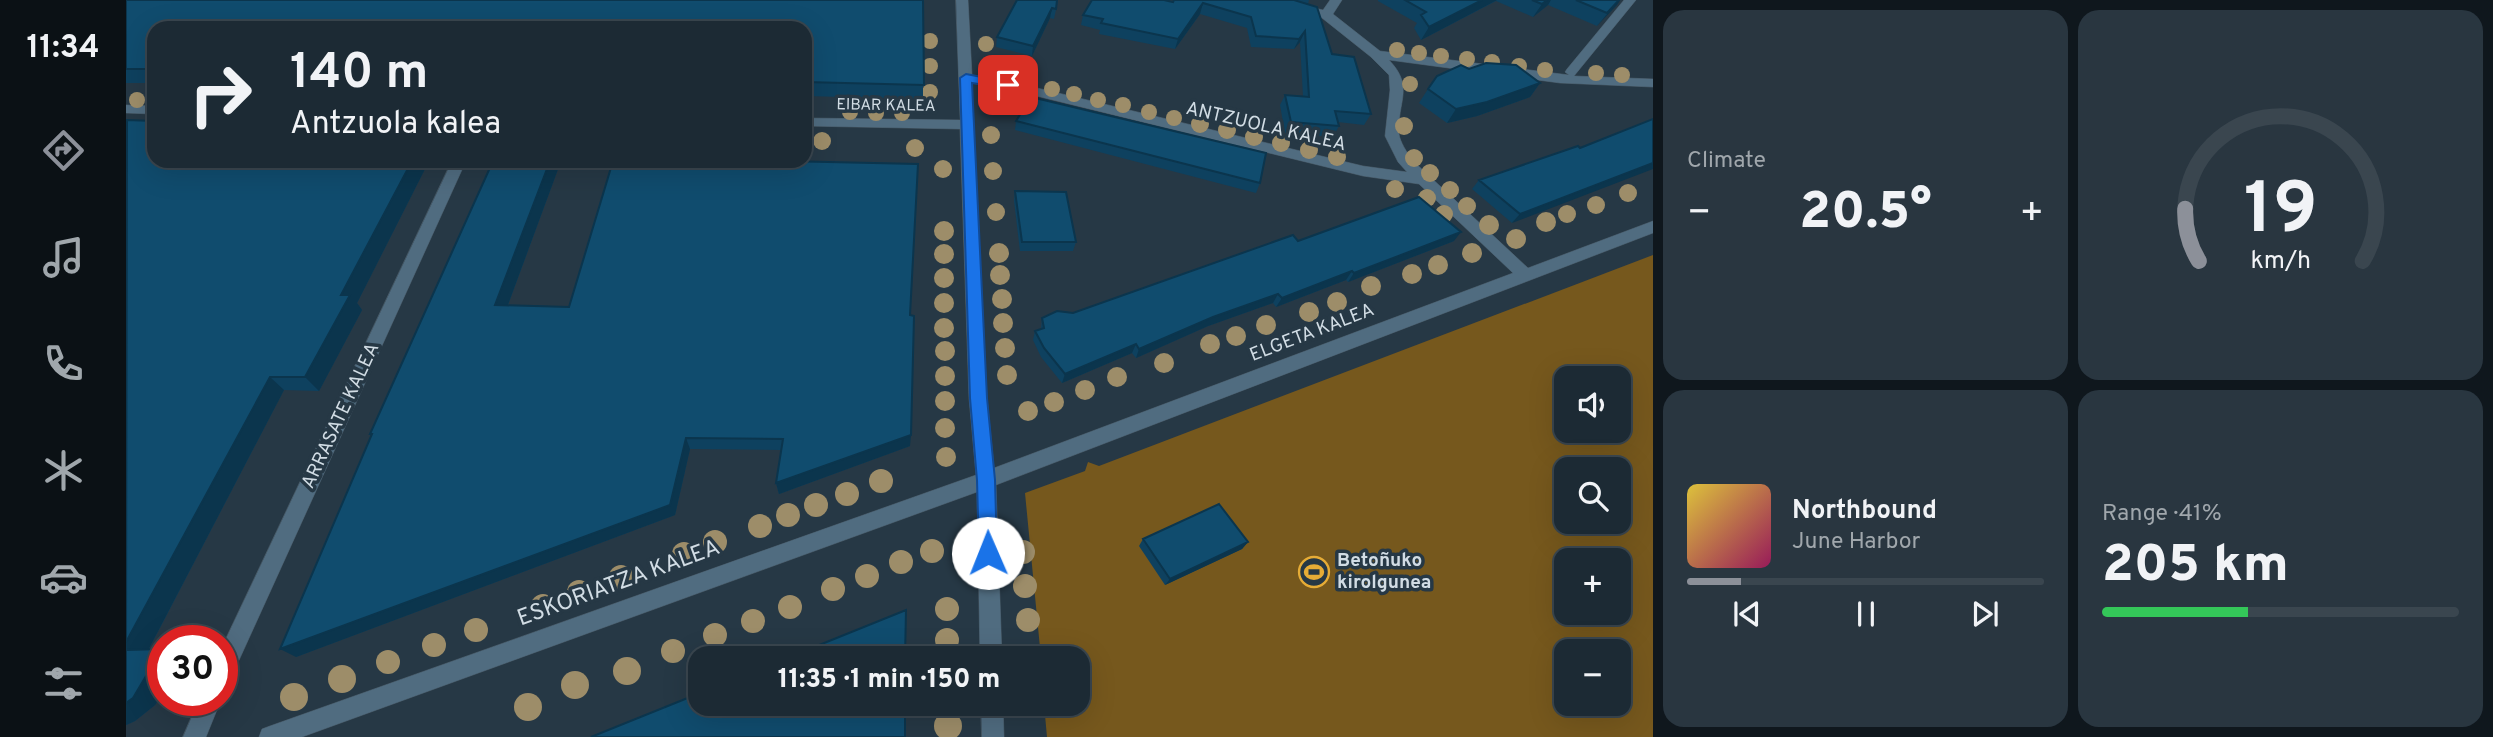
<!DOCTYPE html>
<meta charset="utf-8">
<style>
body{margin:0;font-family:Overpass,sans-serif;background:#293640;color:#f1f3f6;height:100vh;display:flex;flex-direction:column;font-size:26px;white-space:nowrap}
*{box-sizing:border-box;margin:0}
p{font-size:23px;color:#a0a7ac}
.icon{flex:none;width:38px;height:38px;fill:none;stroke:currentColor;stroke-width:2;stroke-linecap:round;stroke-linejoin:round}
.map{position:relative;flex:1;overflow:hidden}
.panel{display:flex;flex-direction:column;gap:10px;padding:10px;background:#0f171d;width:840px}
.panel>*{flex:none}
.hud{position:absolute;left:21px;top:21px;width:665px;height:147px;border-radius:21px;box-shadow:0 7px 28px #0002,0 0 0 2px #3a464f;background:#1c2a34;color:#f1f3f6;overflow:hidden}
.controls{position:absolute;left:1428px;top:366px;display:grid;gap:14px}
.controls a{display:grid;place-items:center;width:77px;height:77px;border-radius:14px;background:#1c2a34;box-shadow:0 7px 28px #0002,0 0 0 2px #3a464f;font-size:35px}
.speed{position:absolute;left:21px;top:625px;display:flex;gap:14px;font-size:35px;font-weight:700;text-align:center}
.speed>*{display:grid;place-content:center;width:91px;height:91px;border-radius:50%;background:#1c2a34;box-shadow:0 7px 28px #0002,0 0 0 2px #3a464f;line-height:1}
.speed .limit{border:10px solid #d22;background:#fff;color:#111}
.pin{position:absolute;display:grid;place-items:center;width:60px;height:60px;color:#fff;margin:-30px;border-radius:14px;box-shadow:0 4px 10px #0006}
.me{position:absolute;width:77px;margin:-38px;rotate:359deg;stroke-linejoin:round;filter:drop-shadow(0 0 5px #0008)}
.turn{display:flex;align-items:center;gap:24px;height:147px;padding:0 28px;font-size:32px}
.turn .icon{width:91px;height:91px;stroke-width:2.5}
.turn b{display:block;font-size:49px;line-height:60px}
.big{font-size:52px;font-weight:800;line-height:1.1}
.panel .card{flex:1;display:flex;flex-direction:column;justify-content:center;gap:10px;min-width:0;padding:0 24px;border-radius:21px;background:#293640}
.panel .dial{align-items:center;gap:0}
.dial svg{height:182px;overflow:visible;fill:none;stroke:#3a464f;stroke-width:7;stroke-linecap:round;text-anchor:middle}
.dial text{fill:#f1f3f6;stroke:none}
.song{display:flex;align-items:center;gap:21px}
.cover{width:84px;height:84px;border-radius:10px;background:linear-gradient(135deg,hsl(50 70% 55%),hsl(330 70% 35%))}
.played{height:7px;border-radius:4px;background:linear-gradient(90deg,#8c9099 15%,#3a464f 15%)}
.keys{display:flex;justify-content:space-around;direction:ltr}
.heat{display:flex;justify-content:space-between;align-items:center;font-size:38px;direction:ltr}
.charge{height:10px;border-radius:5px;background:linear-gradient(90deg,#34c759 41%,#3a464f 0)}
.panel .tiles{flex:1;display:grid;gap:10px;grid-template-columns:repeat(2,1fr)}
.trip{position:absolute;left:562px;top:646px;width:402px;height:70px;border-radius:21px;background:#1c2a34;box-shadow:0 7px 28px #0002,0 0 0 2px #3a464f;font-weight:800;line-height:70px;text-align:center}
main{display:flex;flex:1;min-height:0}
.tabs{display:flex;flex-direction:column;width:126px;justify-content:space-around;align-items:center;background:#0b1115;color:#a0a7ac}
.tabs .icon{width:49px;height:49px}
.tabs .selected{color:#8c9099}
.tabs b{font-size:32px;color:#f1f3f6}
.map>svg:first-child{display:block}
.green{fill:#76581d;fill-rule:evenodd}
.lines{fill:none;stroke-linecap:round;stroke-linejoin:round}
.minor-casing{stroke:#455662;stroke-width:1}
.minor{fill:#506c80;fill-rule:evenodd}
.tree{fill:#9d8d69}
.wall{fill:#0e415f}
.shaded-wall{fill:#0b354d}
.building{fill:#104c6e;stroke:#0b354d;stroke-width:2}
.route{fill:#1a73e8;stroke:#114b97;stroke-width:2}
.labels{text-anchor:middle;dominant-baseline:central;stroke-width:7;stroke-linejoin:round;paint-order:stroke}
.far-street-label{font-size:16px;fill:#d1dce4;stroke:#263845}
.street-label{font-size:19px;fill:#d1dce4;stroke:#263845}
.poi-label{font-size:19px;font-weight:bold;fill:#d1dce4;stroke:#263845;text-anchor:start}
.near-street-label{font-size:23px;fill:#d1dce4;stroke:#263845}
</style>
<main>
<nav class="tabs">
<b>11:34</b>
<svg class="icon selected" aria-label="directions" viewBox="0 0 24 24"><path d="M12 3l9 9-9 9-9-9zM9 14v-3h6M13 9l2 2-2 2"/></svg>
<svg class="icon" aria-label="music" viewBox="0 0 24 24"><path d="M9 18V5l10-2v13"/><circle cx="6" cy="18" r="3"/><circle cx="16" cy="16" r="3"/></svg>
<svg class="icon" aria-label="phone" viewBox="0 0 24 24"><path d="M5 4h4l2 5-3 2q2 4 5 5l2-3 5 2v4C11 20 4 13 5 4z"/></svg>
<svg class="icon" aria-label="climate" viewBox="0 0 24 24"><path d="M12 3v18M4 7l16 10M4 17L20 7"/></svg>
<svg class="icon" aria-label="car" viewBox="0 0 24 24"><path d="M5 17H2v-5l4-1 3-4h7l3 4 3 1v5h-3M9 17h6M6 11h13"/><circle cx="7" cy="17" r="2"/><circle cx="17" cy="17" r="2"/></svg>
<svg class="icon" aria-label="filters" viewBox="0 0 24 24"><path d="M4 7h16M4 17h16"/><circle cx="9" cy="7" r="2"/><circle cx="15" cy="17" r="2"/></svg>
</nav>
<div class="map">
<svg width="1527" height="737" viewBox="0 0 1527 737">
<rect width="100%" height="100%" fill="#263845"/>
<path class="green" d="M1527,255V737H921L918,704H952V658H915L899,493L959,471L962,462L973,466ZM1440,378H1493V430H1440ZM1440,469H1493V522H1440ZM1440,560H1493V612H1440ZM1440,651H1493V704H1440Z"/>
<g class="lines">
<g class="minor-casing">
<path id="minor" d="M830,0H842L846,75L882,81L1237,166L1281,172L1272,162L1259,136L1264,90L1263,75L1245,57L1196,18L1136,0H1156L1197,10L1204,0H1216L1207,14L1254,51L1443,75L1439,72L1441,69L1498,0H1510L1448,76L1527,79V87L1434,83L1263,60C1289,87 1271,101 1273,134C1274,142 1281,152 1285,159L1402,268L1527,221V233L870,485L876,658H854L851,492L176,737H133L136,729L144,726L850,475L843,398L834,129L679,126V118L834,120ZM846,83L882,89L1237,176L1293,184L1387,273L868,468L861,398Z
M0,105L28,106V114L0,113Z
M326,161H340L104,680L96,683V647Z
M73,700H95L80,737H57Z
M855,704H877L878,737H856Z"/>
</g>
<use href="#minor" class="minor"/>
</g>
<g class="tree">
<circle cx="804" cy="41" r="8"/>
<circle cx="860" cy="44" r="8"/>
<circle cx="1271" cy="50" r="8"/>
<circle cx="1293" cy="53" r="8"/>
<circle cx="1315" cy="56" r="8"/>
<circle cx="1341" cy="59" r="8"/>
<circle cx="1366" cy="62" r="8"/>
<circle cx="804" cy="66" r="8"/>
<circle cx="1393" cy="66" r="8"/>
<circle cx="1419" cy="70" r="8"/>
<circle cx="1470" cy="73" r="8"/>
<circle cx="869" cy="75" r="8"/>
<circle cx="1496" cy="75" r="8"/>
<circle cx="903" cy="83" r="8"/>
<circle cx="1284" cy="84" r="8"/>
<circle cx="926" cy="89" r="8"/>
<circle cx="804" cy="92" r="8"/>
<circle cx="948" cy="94" r="8"/>
<circle cx="11" cy="100" r="8"/>
<circle cx="972" cy="100" r="8"/>
<circle cx="997" cy="105" r="8"/>
<circle cx="724" cy="112" r="8"/>
<circle cx="1023" cy="112" r="8"/>
<circle cx="750" cy="113" r="8"/>
<circle cx="776" cy="113" r="8"/>
<circle cx="1048" cy="118" r="8"/>
<circle cx="1074" cy="124" r="9"/>
<circle cx="1278" cy="126" r="9"/>
<circle cx="1101" cy="130" r="9"/>
<circle cx="865" cy="135" r="9"/>
<circle cx="1128" cy="137" r="9"/>
<circle cx="696" cy="141" r="9"/>
<circle cx="1155" cy="143" r="9"/>
<circle cx="789" cy="148" r="9"/>
<circle cx="1183" cy="150" r="9"/>
<circle cx="1211" cy="157" r="9"/>
<circle cx="1288" cy="158" r="9"/>
<circle cx="817" cy="169" r="9"/>
<circle cx="867" cy="171" r="9"/>
<circle cx="1304" cy="173" r="9"/>
<circle cx="1269" cy="189" r="9"/>
<circle cx="1324" cy="190" r="9"/>
<circle cx="1502" cy="193" r="9"/>
<circle cx="1301" cy="198" r="9"/>
<circle cx="1470" cy="205" r="9"/>
<circle cx="1341" cy="206" r="9"/>
<circle cx="870" cy="212" r="9"/>
<circle cx="1318" cy="214" r="9"/>
<circle cx="1441" cy="214" r="9"/>
<circle cx="1420" cy="222" r="10"/>
<circle cx="1363" cy="225" r="10"/>
<circle cx="818" cy="231" r="10"/>
<circle cx="1390" cy="239" r="10"/>
<circle cx="873" cy="253" r="10"/>
<circle cx="1346" cy="253" r="10"/>
<circle cx="818" cy="254" r="10"/>
<circle cx="1312" cy="265" r="10"/>
<circle cx="1286" cy="274" r="10"/>
<circle cx="874" cy="275" r="10"/>
<circle cx="818" cy="278" r="10"/>
<circle cx="1245" cy="286" r="10"/>
<circle cx="876" cy="299" r="10"/>
<circle cx="1211" cy="302" r="10"/>
<circle cx="818" cy="303" r="10"/>
<circle cx="1183" cy="312" r="10"/>
<circle cx="877" cy="323" r="10"/>
<circle cx="1140" cy="325" r="10"/>
<circle cx="818" cy="328" r="10"/>
<circle cx="1110" cy="336" r="10"/>
<circle cx="1084" cy="344" r="10"/>
<circle cx="879" cy="348" r="10"/>
<circle cx="819" cy="351" r="10"/>
<circle cx="1038" cy="363" r="10"/>
<circle cx="881" cy="375" r="10"/>
<circle cx="819" cy="376" r="10"/>
<circle cx="991" cy="377" r="10"/>
<circle cx="959" cy="390" r="10"/>
<circle cx="819" cy="401" r="10"/>
<circle cx="928" cy="402" r="10"/>
<circle cx="902" cy="411" r="10"/>
<circle cx="819" cy="428" r="10"/>
<circle cx="820" cy="457" r="10"/>
<circle cx="755" cy="481" r="12"/>
<circle cx="721" cy="494" r="12"/>
<circle cx="690" cy="505" r="12"/>
<circle cx="662" cy="515" r="12"/>
<circle cx="634" cy="526" r="12"/>
<circle cx="589" cy="542" r="12"/>
<circle cx="806" cy="551" r="12"/>
<circle cx="897" cy="552" r="12"/>
<circle cx="558" cy="554" r="12"/>
<circle cx="775" cy="562" r="12"/>
<circle cx="741" cy="576" r="12"/>
<circle cx="495" cy="577" r="12"/>
<circle cx="899" cy="586" r="12"/>
<circle cx="707" cy="589" r="12"/>
<circle cx="453" cy="592" r="12"/>
<circle cx="417" cy="606" r="12"/>
<circle cx="664" cy="607" r="12"/>
<circle cx="821" cy="609" r="12"/>
<circle cx="902" cy="620" r="12"/>
<circle cx="627" cy="621" r="12"/>
<circle cx="350" cy="630" r="12"/>
<circle cx="589" cy="635" r="12"/>
<circle cx="821" cy="640" r="12"/>
<circle cx="308" cy="645" r="12"/>
<circle cx="547" cy="651" r="12"/>
<circle cx="262" cy="662" r="12"/>
<circle cx="501" cy="671" r="14"/>
<circle cx="216" cy="679" r="14"/>
<circle cx="449" cy="685" r="14"/>
<circle cx="168" cy="697" r="14"/>
<circle cx="402" cy="707" r="14"/>
<circle cx="822" cy="726" r="14"/>
</g>
<path class="wall" d="M0,0H797V99L679,96V28H28V83H0Z
M932,0L928,19L924,18L906,56L870,47L871,37Z
M1048,0H1183L1182,4L1173,1L1245,114L1238,125L1212,122L1213,126L1207,137L1159,133L1154,105L1159,95L1177,96L1174,42L1168,49L1125,47L1121,28L1074,14L1049,49L973,34L974,30L955,25L957,15L1047,2Z
M1252,0H1494L1471,26L1422,5L1407,17L1370,1L1295,40L1288,28L1291,23L1252,1Z
M1343,69L1414,83L1404,97L1351,116L1321,123L1293,103L1302,89Z
M0,121L28,161L302,163L231,303L236,310L193,391L158,390L23,649H37V693L29,705L9,721L0,725Z
M890,121L1134,183L1130,193L889,130Z
M1454,148L1386,223L1346,189L1353,180Z
M435,161L382,305L784,315V446L653,494L650,483L655,450L564,449L549,515L170,657L246,436L244,434Z
M889,191L950,242L947,251H894L888,201Z
M1172,241H1328L1222,282L1220,280L1150,307L1147,303L1082,326L1010,358L1006,353L936,383L915,357L907,340L909,331L915,329L916,318L947,313Z
M1017,539L1122,542L1116,549L1039,585L1013,546Z"/>
<path class="shaded-wall" d="M1356,0H1371L1295,40L1303,27Z
M1421,0H1425L1422,5L1407,17L1416,4Z
M1493,0H1494L1491,5L1471,26Z
M1077,3L1074,14L1049,49L1052,39Z
M926,8L924,18L906,56L907,46Z
M1179,31L1174,42L1168,49L1173,39Z
M1414,83L1404,97L1351,116L1321,123L1330,109Z
M286,161H301L302,163L231,303L236,310L193,391L179,377L215,295Z
M424,161H435L377,318L369,305Z
M1527,163V169L1386,223L1394,214Z
M1335,232L1328,241L1222,282L1228,273Z
M1226,271L1220,280L1150,307L1156,298Z
M1152,294L1147,303L1082,326L1010,358L1013,349L1087,317Z
M1010,344L1006,353L936,383L939,374Z
M144,377L158,390L18,658L0,651V642Z
M785,435L784,446L653,494L650,483Z
M560,438L564,449L549,515L170,657L154,649Z
M1122,542L1116,549L1039,585L1044,579Z
M36,649L37,693L29,705L9,721L0,725V703Z"/>
<path class="building" d="M0,0H797L798,85L679,82V28H28V69H0Z
M891,0H931L930,9L926,8L907,46L871,37Z
M966,0H1038L1047,2L1048,0H1168L1191,7L1206,54L1228,57L1245,114L1209,111L1213,126L1165,122L1159,95L1183,97L1179,31L1173,39L1130,36L1125,17L1077,3L1052,39L975,23L977,19L957,15Z
M1279,0H1356L1303,27L1295,15L1300,12Z
M1406,0H1421L1416,4Z
M1450,0H1493L1481,13Z
M1360,63L1390,65L1414,83L1361,102L1330,109L1302,89L1311,76L1335,65L1343,69Z
M905,97L1140,153L1134,183L890,121Z
M1527,119V163L1394,214L1353,180L1452,146L1454,148Z
M1,120L28,121V161H286L215,295H224L179,377H144L0,642Z
M367,161H424L369,305L443,307L487,161H657L792,164L784,315L788,316L785,435L650,483L657,439L560,438L544,505L154,649L246,434H244Z
M889,191L940,192L950,242H896Z
M1293,197L1335,232L1228,273L1226,271L1156,298L1152,294L1087,317L1013,349L1010,344L939,374L918,348L909,331L918,328L916,318L931,311L947,313L1167,235L1172,241Z
M1093,504L1122,542L1044,579L1017,539Z
M780,610L779,658H661Z
M36,649L7,698L0,703V650Z
M574,693V704H779V737H465Z"/>
<path class="route" d="M840,74L882,82L888,85L882,89L846,83L861,398L869,480L871,553L868,559L862,562L855,559L853,553L851,480L844,398L834,78Z"/>
<defs>
<g id="stadium-ring" transform="scale(1.575)"><circle r="9.5" fill="#263845" stroke="#e6ac36" stroke-width="1.5"/><path d="M0-5a6.5 5 0 1 0 0 10a6.5 5 0 1 0 0-10ZM-3.5-1.8h7v3.6h-7Z" fill="#e6ac36"/></g>
</defs>
<g fill-rule="evenodd">
<use href="#stadium-ring" x="1188" y="572"/>
</g>
<g class="labels">
<g class="far-street-label">
<text transform="translate(760 106) rotate(1)">EIBAR KALEA</text>
</g>
<g class="street-label">
<text transform="translate(1140 127) rotate(13)">ANTZUOLA KALEA</text>
<text transform="translate(1186 333) rotate(-21)">ELGETA KALEA</text>
<text transform="translate(215 416) rotate(-65)">ARRASATE KALEA</text>
</g>
<g class="poi-label">
<text x="1211" y="561">Betoñuko<tspan x="1211" dy="22">kirolgunea</tspan></text>
</g>
<g class="near-street-label">
<text transform="translate(493 584) rotate(-20)">ESKORIATZA KALEA</text>
</g>
</g>
</svg>
<div class="controls">
<a><svg class="icon" aria-label="sound" viewBox="0 0 24 24"><path d="M4 9h4l5-4v14l-5-4H4zM17 9q2 3 0 6"/></svg></a>
<a><svg class="icon" aria-label="search" viewBox="0 0 24 24"><circle cx="10" cy="10" r="6"/><path d="M15 15l6 6"/></svg></a>
<a>+</a>
<a>−</a>
</div>
<div class="speed"><div class="limit">30</div></div>
<div class="pin" style="left:882px;top:85px;background:#d93025"><svg class="icon" aria-label="arrive" viewBox="0 0 24 24"><path d="M6 21V4h12l-3 4 3 4H6"/></svg></div>
<svg class="me" style="left:862px;top:553px" viewBox="-20 -20 40 40"><circle r="19" fill="#fff"/><path d="M0-13L10 11 0 6-10 11z" fill="#1a73e8"/></svg>
<div class="trip">11:35 · 1 min · 150 m</div>
<div class="hud">
<div class="turn"><svg class="icon" aria-label="right" viewBox="0 0 24 24"><path d="M7 20v-9h11M14 6l5 5-5 5"/></svg><div><b>140 m</b>Antzuola kalea</div></div>
</div>
</div>
<section class="panel">
<div class="tiles">
<div class="card"><p>Climate</p>
<div class="heat"><a>−</a><b class="big">20.5°</b><a>+</a></div>
</div>
<div class="card dial"><svg viewBox="0 0 100 80">
<path d="M14 69A42 42 0 1 1 86 69"/>
<path d="M14 69A42 42 0 0 1 8 46" stroke="#8c9099"/>
<text x="50" y="56" font-size="32" font-weight="700">19</text>
<text x="50" y="72" font-size="11">km/h</text>
</svg></div>
<div class="card">
<div class="song"><i class="cover"></i><div><b>Northbound</b><p>June Harbor</p></div></div>
<div class="played"></div>
<div class="keys"><svg class="icon" aria-label="previous" viewBox="0 0 24 24"><path d="M18 5L8 12l10 7zM5 5v14"/></svg><svg class="icon" aria-label="pause" viewBox="0 0 24 24"><path d="M8 5v14M16 5v14"/></svg><svg class="icon" aria-label="next" viewBox="0 0 24 24"><path d="M6 5l10 7-10 7zM19 5v14"/></svg></div>
</div>
<div class="card"><p>Range · 41%</p><b class="big">205 km</b><div class="charge"></div></div>
</div>
</section>
</main>
